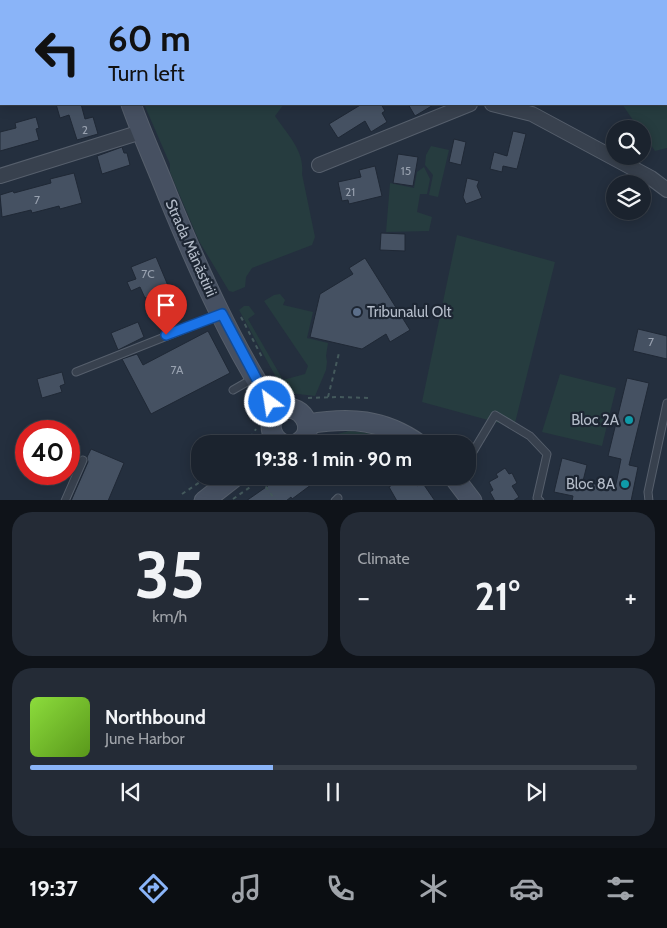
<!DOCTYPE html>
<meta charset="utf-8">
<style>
body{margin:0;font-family:Cabin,sans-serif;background:#242b36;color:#f1f3f6;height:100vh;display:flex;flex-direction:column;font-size:19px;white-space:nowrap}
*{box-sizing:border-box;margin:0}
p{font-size:16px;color:#a0a4aa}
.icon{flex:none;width:28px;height:28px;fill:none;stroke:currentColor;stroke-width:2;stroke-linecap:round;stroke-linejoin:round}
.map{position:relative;height:500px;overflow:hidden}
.details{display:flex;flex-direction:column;gap:12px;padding:12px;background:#0f1319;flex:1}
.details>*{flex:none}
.guide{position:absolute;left:0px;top:0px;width:668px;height:105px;box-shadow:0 2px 12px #0003,0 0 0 1px #39404a;background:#8ab4f8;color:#111;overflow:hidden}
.fabs{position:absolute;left:606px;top:120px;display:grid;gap:10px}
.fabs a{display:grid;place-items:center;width:45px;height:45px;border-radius:50%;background:#1b232e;box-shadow:0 2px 12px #0003,0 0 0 1px #39404a;font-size:25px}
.speed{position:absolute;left:15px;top:420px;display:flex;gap:10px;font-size:25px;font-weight:700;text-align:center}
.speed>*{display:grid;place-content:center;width:65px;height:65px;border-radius:50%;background:#1b232e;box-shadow:0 2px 12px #0003,0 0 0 1px #39404a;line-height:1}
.speed .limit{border:8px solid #d22;background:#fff;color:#111}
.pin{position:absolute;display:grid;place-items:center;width:42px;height:42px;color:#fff;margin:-51px -21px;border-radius:50% 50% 50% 0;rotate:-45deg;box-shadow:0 0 5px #0007}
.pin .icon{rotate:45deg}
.me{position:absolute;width:55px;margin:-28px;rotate:329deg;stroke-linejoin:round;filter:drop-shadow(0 0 4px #0008)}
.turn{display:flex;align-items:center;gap:18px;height:105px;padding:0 25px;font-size:22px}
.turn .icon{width:65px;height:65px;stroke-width:2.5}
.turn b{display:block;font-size:35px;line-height:42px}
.big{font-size:38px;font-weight:700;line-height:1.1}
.details .widget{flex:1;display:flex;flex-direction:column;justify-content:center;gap:8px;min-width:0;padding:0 18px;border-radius:20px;background:#242b36}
.details .dial{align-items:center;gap:0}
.dial b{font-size:65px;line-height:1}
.song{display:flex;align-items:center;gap:15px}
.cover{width:60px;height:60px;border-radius:8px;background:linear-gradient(135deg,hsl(90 70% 55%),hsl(90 70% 35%))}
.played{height:5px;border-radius:2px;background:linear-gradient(90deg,#8ab4f8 40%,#39404a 40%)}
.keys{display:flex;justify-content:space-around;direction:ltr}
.heat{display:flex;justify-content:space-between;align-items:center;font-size:28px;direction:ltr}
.details .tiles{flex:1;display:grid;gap:12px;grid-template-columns:1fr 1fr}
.widget:last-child{grid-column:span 2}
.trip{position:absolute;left:191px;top:435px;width:285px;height:50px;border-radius:20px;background:#1b232e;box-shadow:0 2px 12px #0003,0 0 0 1px #39404a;font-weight:700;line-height:50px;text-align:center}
.tabs{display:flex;height:80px;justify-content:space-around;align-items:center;background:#0b0e12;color:#a0a4aa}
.tabs .icon{width:35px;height:35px}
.tabs .on{color:#8ab4f8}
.tabs b{font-size:22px;color:#f1f3f6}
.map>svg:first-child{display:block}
.green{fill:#263c3f}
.building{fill:#455162;stroke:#1f2835}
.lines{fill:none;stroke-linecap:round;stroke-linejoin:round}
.lane-casing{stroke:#565f6c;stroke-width:9}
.street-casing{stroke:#565f6c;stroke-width:16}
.secondary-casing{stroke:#565f6c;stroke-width:21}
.path{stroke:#44595c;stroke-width:2;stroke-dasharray:4 4;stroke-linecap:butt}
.lane{stroke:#38414e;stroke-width:7}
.street{stroke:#38414e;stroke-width:14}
.secondary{stroke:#465061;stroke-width:19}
.route-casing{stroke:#114b97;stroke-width:12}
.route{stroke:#1a73e8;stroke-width:9}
.service-dot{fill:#5c6f8a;stroke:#1d2633;stroke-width:2}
.culture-dot{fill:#0f9aa8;stroke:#1d2633;stroke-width:2}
.labels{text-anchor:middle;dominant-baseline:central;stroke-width:4.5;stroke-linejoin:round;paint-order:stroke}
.number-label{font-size:12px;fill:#98a1af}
.street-label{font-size:15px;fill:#b4bcc9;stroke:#1d2633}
.poi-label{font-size:15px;fill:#b4bcc9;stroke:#1d2633;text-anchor:end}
</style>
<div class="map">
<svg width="667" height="501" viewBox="0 0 667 501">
<rect width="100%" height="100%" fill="#242f3e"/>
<path class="green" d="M218,0H491L492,1H214Z
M609,0H667V148L655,151L643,133L642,129H639L622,104H666V1H609Z
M144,104H284L275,116C287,134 305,151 302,174L315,237L312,245L252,268L246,277L245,287L233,292L229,291L199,241L170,172V164Z
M431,146L449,150L438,197L429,195L433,175L425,165L426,155Z
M424,167L430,179L427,194H420L417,212L432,217L429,231L386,232L390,183L414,188L417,172Z
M457,235L555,262L514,427L422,402Z
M280,294L285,300L283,305L313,312L307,338L328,343L326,356L327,362L326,370L315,396L290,393L282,388L239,310L244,306H249L255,314L248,319L283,380L305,374L308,366L264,301L274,295Z
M560,374L616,388L602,446L542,432Z
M349,431C366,432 380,434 394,444H362L363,442L348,440L347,441L340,440L337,442L334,435Z"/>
<path class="building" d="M56,104H81L85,119L93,117L98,134L77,140L69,115L60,118Z
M362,104H381L385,111L382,113L387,122L371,132L365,121L338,138L329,124Z
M408,104H435L415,116Z
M36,117L39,128L36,129L39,140L0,151V132L16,128L15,123Z
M513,131L526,134L517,169L503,166L502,172L490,169L494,152L507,156Z
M454,139L466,142L461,165L449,162Z
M122,147L124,153H127L130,165L102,174L97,156Z
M398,154L418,157L413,186L393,183Z
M375,166L382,196L349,204L348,200L342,201L338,182L361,177L359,170Z
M74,173L82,203L60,209L59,206L32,213L31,210L2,217L0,195L13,191L14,193L51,183L50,179Z
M467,178L479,181L477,186L482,198L466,204L463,197Z
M381,233L405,234V251L380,250Z
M156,257L169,288L145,298L140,287L131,291L127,282L136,279L131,267Z
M365,258L410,330L390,342L386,334L362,349L310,337L320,294L353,274L349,268Z
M138,322L144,337L118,350L111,333Z
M638,329L667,336V359L633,351Z
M208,331L230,373L151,414L122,359L137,354L143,365Z
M62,372L65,384L60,386L62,392L42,398L37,379Z
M627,378L649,383L629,465L638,467L631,501H572L573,496L554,492L562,458L587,465L583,481L615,489L621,459L608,456Z
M91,449L124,463L108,501H71L88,462L87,457Z
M505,468L509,474L512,473L517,483L512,486L519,497L513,501H495L490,492L493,490L489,482L498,477L496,474Z
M282,476H323L292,499L291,497L286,501H246Z
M406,476H411L417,486L422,482L435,501H397L389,487Z"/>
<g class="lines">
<g class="lane-casing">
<path id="lane" d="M76,372L220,315
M233,390L254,378
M468,460L495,415L530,436L547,454L537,498L540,501
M65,501L83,460
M335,501L338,498
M649,501L648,492L667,403"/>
</g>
<g class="street-casing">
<path id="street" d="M492,104L532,114L651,178L667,190
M319,165L470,104
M0,176L141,132"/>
</g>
<g class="secondary-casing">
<path id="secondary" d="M83,0L84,1
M131,104C142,135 156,165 168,196C198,269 233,348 277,413
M308,424C350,417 383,419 419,444
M283,444C275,440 271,434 271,425C272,420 274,415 279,412C299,397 322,432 296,444
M453,476L472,501
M204,501L236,476"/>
</g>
<path class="path" d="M241,317L263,359
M328,397L339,353
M308,398L339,397L370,398
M254,407L256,417
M246,444L256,429
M261,480L276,501
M182,494L209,476
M233,499L266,476"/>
<use href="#lane" class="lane"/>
<use href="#street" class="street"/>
<use href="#secondary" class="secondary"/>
</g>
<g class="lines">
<g class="route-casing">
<path id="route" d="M166,335L222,314L263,391L270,402"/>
</g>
<use href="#route" class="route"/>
</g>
<circle class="service-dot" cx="357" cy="312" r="5"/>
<g class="culture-dot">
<circle cx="629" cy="420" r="5"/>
<circle cx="625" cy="484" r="5"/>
</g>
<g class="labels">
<g class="number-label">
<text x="85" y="129">2</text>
<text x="406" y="170">15</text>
<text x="350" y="191">21</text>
<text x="37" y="199">7</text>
<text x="148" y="273">7C</text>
<text x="651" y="341">7</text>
<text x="177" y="369">7A</text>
</g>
<g class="street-label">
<text transform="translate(191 248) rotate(66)">Strada Mănăstirii</text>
</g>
<g class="poi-label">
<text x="367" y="312" text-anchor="start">Tribunalul Olt</text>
<text x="619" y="420">Bloc 2A</text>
<text x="615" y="484">Bloc 8A</text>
</g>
</g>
</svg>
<div class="fabs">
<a><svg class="icon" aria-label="search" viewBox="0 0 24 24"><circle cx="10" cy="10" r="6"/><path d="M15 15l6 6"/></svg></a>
<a><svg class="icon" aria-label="layers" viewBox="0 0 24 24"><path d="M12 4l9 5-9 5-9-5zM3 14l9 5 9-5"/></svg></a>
</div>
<div class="speed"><div class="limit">40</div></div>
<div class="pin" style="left:166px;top:335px;background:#d93025"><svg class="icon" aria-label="arrive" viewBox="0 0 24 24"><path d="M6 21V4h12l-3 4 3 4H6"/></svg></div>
<svg class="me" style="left:270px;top:402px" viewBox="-20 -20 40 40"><circle r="17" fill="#1a73e8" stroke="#fff" stroke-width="3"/><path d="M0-11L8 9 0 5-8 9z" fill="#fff"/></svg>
<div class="trip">19:38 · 1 min · 90 m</div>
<div class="guide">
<div class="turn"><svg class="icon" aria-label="left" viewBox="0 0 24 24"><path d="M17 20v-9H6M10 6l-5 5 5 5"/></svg><div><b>60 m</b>Turn left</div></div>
</div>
</div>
<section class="details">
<div class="tiles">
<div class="widget dial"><b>35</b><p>km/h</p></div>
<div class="widget"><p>Climate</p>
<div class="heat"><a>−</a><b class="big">21°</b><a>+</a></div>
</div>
<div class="widget">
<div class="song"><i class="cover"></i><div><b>Northbound</b><p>June Harbor</p></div></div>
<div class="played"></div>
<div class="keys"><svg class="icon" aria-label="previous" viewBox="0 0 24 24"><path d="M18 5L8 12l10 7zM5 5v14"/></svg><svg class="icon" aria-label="pause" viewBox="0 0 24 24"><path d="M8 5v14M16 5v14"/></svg><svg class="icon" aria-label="next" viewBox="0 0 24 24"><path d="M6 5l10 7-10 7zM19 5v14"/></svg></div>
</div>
</div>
</section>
<nav class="tabs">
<b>19:37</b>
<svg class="icon on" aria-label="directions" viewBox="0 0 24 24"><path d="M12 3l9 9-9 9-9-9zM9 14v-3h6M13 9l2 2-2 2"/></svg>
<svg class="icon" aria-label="music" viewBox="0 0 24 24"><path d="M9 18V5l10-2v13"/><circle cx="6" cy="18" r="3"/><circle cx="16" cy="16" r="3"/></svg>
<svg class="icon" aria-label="phone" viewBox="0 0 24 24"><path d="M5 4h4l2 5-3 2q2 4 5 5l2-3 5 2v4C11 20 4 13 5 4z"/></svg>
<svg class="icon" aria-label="climate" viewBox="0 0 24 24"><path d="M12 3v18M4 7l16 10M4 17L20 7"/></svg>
<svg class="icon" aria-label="car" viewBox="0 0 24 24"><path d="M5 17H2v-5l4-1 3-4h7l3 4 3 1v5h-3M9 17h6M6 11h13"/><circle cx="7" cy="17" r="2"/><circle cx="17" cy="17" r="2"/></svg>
<svg class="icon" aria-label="filters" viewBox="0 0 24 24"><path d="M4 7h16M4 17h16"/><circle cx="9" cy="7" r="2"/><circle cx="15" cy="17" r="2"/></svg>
</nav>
